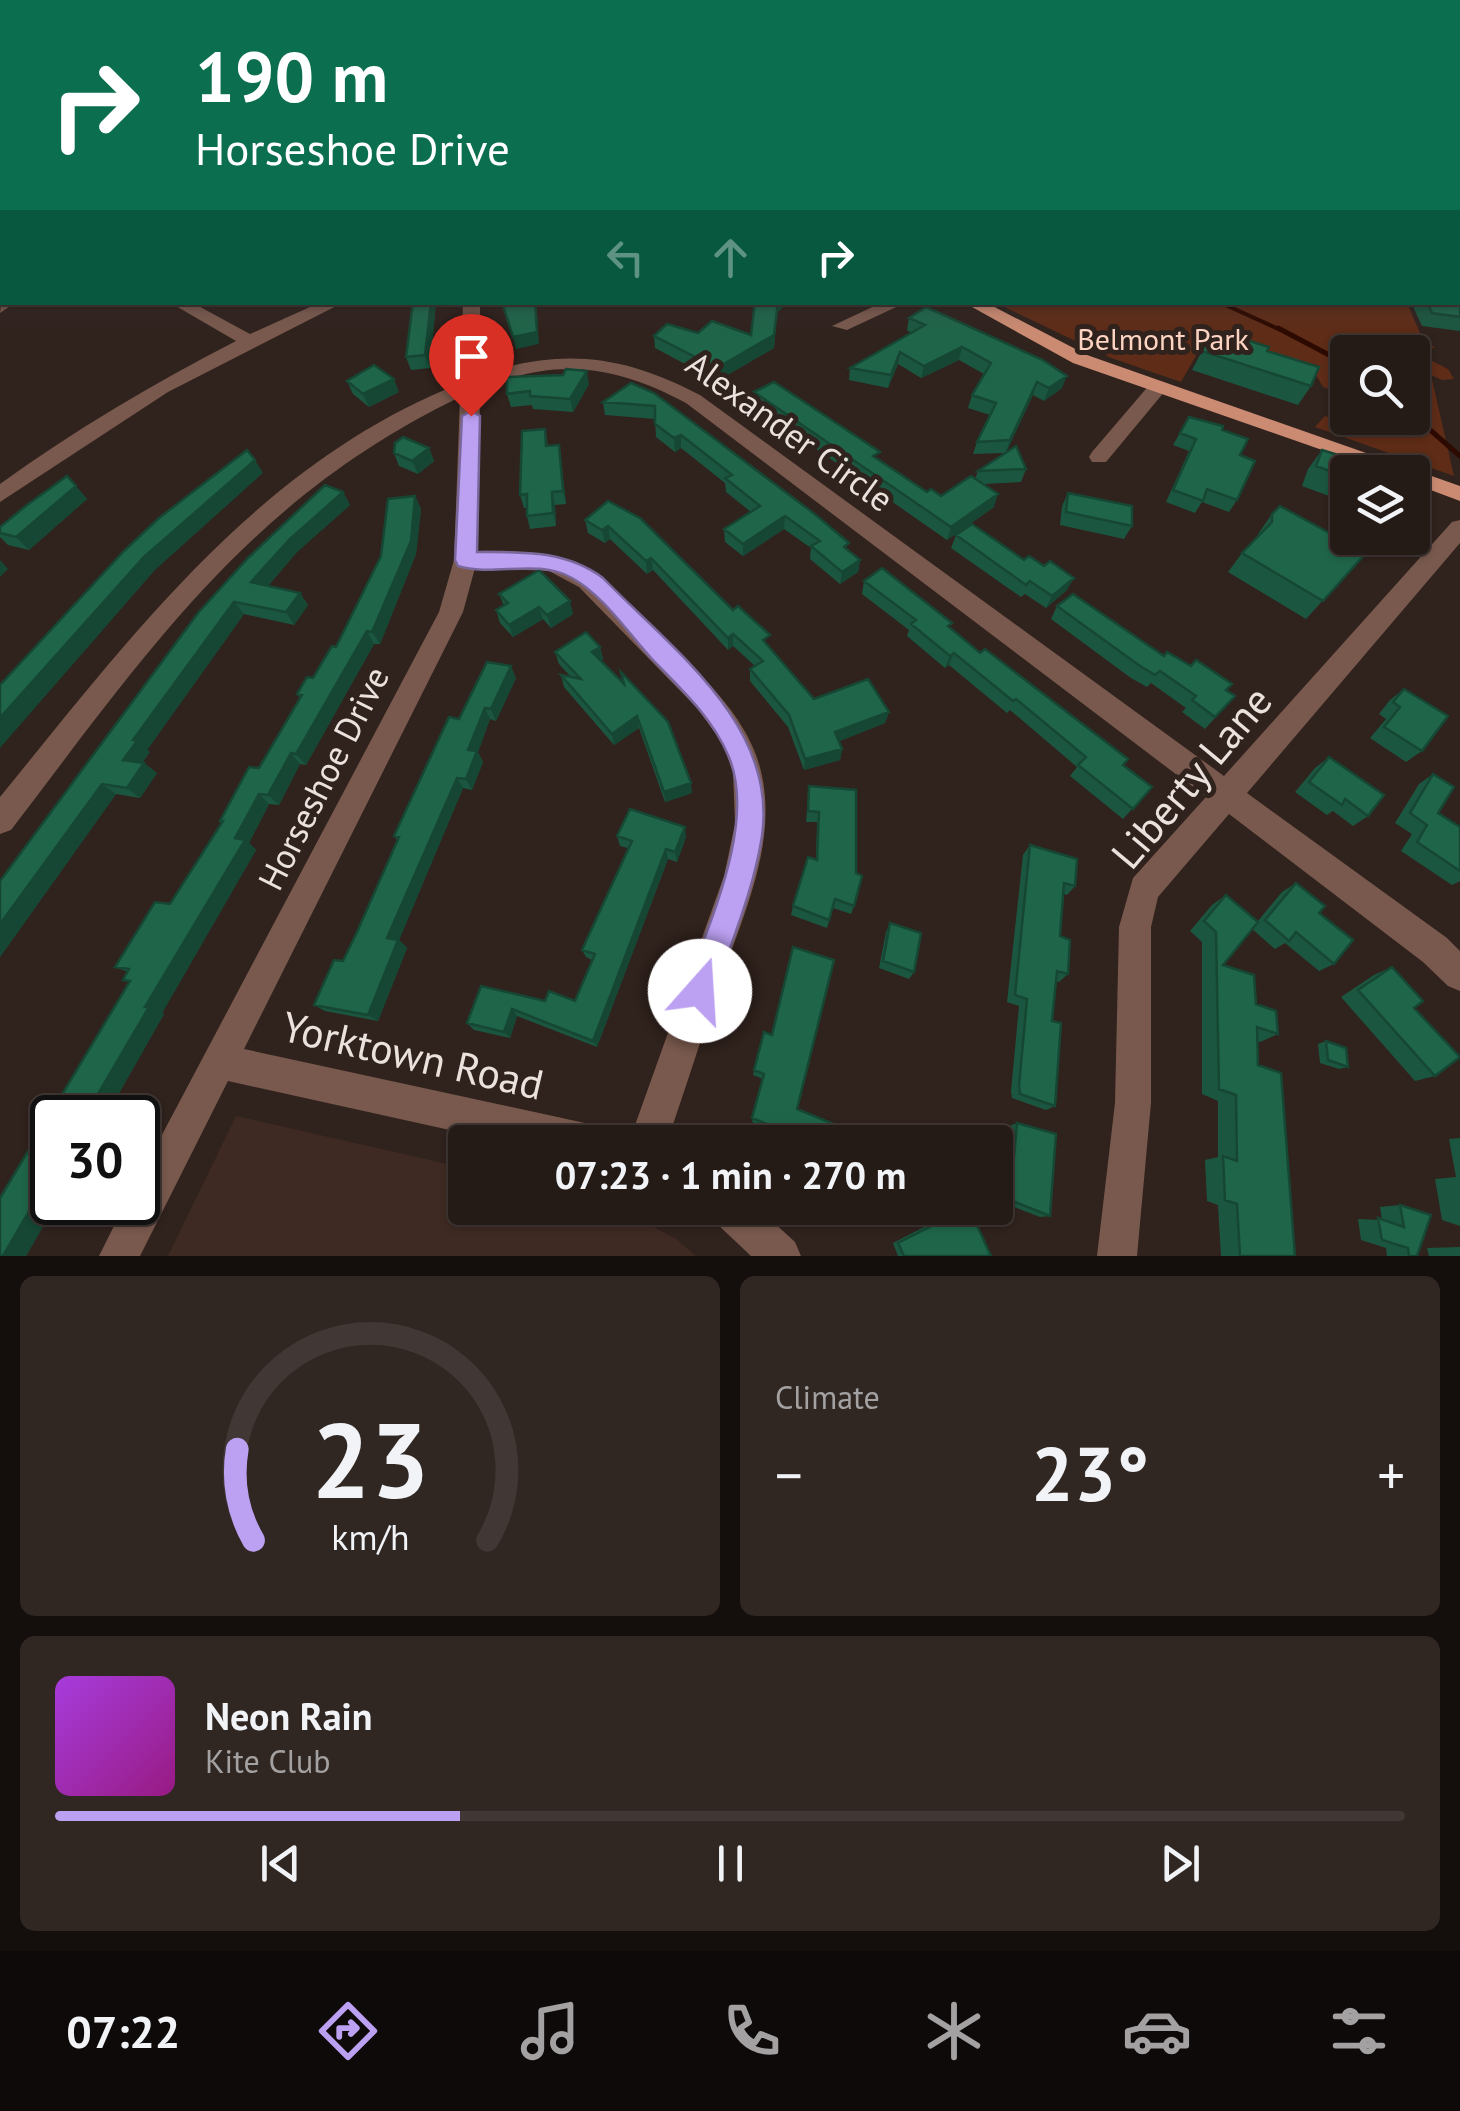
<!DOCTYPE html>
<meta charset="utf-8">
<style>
body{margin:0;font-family:"PT Sans",sans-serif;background:#302723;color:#f1f3f6;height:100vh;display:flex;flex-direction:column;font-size:38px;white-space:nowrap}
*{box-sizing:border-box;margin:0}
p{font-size:32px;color:#a3a1a1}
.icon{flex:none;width:55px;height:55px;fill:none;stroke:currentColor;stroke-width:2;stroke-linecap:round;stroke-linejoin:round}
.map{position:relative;height:1256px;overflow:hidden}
.sheet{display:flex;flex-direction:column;gap:20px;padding:20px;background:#140e0c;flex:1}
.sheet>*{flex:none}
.banner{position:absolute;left:0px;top:0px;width:1460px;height:305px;box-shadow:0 2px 8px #0004,0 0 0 2px #413835;background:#0b6e4f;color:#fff;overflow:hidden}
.buttons{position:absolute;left:1330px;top:335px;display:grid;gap:20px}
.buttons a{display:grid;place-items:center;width:100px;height:100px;border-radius:10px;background:#241a16;box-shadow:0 2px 8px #0004,0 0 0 2px #413835;font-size:50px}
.speed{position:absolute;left:30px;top:1095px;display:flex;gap:20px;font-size:50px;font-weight:700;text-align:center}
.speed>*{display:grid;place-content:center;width:130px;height:130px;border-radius:50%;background:#241a16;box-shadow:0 2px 8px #0004,0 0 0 2px #413835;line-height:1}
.speed .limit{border:5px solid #111;border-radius:15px;background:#fff;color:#111}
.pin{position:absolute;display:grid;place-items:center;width:85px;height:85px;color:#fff;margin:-102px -42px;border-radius:50% 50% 50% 0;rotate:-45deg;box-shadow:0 0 10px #0007}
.pin .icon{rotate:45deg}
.me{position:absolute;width:110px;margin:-55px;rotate:19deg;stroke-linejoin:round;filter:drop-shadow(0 0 8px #0008)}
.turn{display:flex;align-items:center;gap:35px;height:210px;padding:0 30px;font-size:45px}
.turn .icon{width:130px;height:130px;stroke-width:2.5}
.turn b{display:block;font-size:70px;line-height:85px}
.lanes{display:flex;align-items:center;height:95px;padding:0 30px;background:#0003;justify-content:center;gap:50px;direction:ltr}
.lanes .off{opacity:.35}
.big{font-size:75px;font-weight:700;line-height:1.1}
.sheet .card{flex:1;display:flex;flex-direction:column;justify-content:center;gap:15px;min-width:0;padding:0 35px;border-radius:15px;background:#302723}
.sheet .dial{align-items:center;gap:0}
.dial svg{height:260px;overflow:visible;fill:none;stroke:#413835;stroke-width:7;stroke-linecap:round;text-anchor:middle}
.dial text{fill:#f1f3f6;stroke:none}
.song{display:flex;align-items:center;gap:30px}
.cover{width:120px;height:120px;border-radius:15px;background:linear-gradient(135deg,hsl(280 70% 55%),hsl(310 70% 35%))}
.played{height:10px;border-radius:5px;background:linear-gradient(90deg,#bca0f2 30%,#413835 30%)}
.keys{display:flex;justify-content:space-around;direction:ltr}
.heat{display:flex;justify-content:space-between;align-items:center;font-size:55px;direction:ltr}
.sheet .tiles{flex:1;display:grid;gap:20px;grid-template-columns:1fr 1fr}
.card:last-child{grid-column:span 2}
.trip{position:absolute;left:448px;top:1125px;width:565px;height:100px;border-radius:10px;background:#241a16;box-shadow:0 2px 8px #0004,0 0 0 2px #413835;font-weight:700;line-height:100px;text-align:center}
.tabs{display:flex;height:160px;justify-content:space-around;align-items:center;background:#0e0a09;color:#a3a1a1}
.tabs .icon{width:70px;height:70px}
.tabs .active{color:#bca0f2}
.tabs b{font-size:45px;color:#f1f3f6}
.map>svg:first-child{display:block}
.built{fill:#3e2a22}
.green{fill:#5e2c17}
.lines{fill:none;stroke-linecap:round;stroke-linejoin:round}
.stream-far1{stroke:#2d0a00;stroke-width:4}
.stream{stroke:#2d0a00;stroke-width:5}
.minor{fill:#79594d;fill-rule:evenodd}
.major{fill:#cb8b72;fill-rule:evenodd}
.wall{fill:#1b5740}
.shaded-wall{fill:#164734}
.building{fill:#1f654a;stroke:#164734;stroke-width:2.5}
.route{fill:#bca0f2;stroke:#7a689d;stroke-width:2.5}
.labels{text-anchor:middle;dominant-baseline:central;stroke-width:10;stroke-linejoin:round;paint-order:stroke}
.far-park-label{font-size:30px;fill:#fdd3c2;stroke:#30221d}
.street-label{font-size:35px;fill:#ebe2de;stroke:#30221d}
.near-street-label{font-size:42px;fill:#ebe2de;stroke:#30221d}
</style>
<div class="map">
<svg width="1460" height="1256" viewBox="0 0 1460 1256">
<rect width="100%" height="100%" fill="#30221d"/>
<path class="built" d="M236,1116L465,1168V1208H619L676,1239L696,1256H168Z"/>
<path class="green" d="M996,303H1407L1424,342L1435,347L1426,351L1428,359L1448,369L1454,379L1442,380L1431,375L1454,476L1315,427L1325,416L1383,435L1389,418H1412V352H1348L1347,395L1323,387L1316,375L1298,362L1209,333L1181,382L1111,358Z"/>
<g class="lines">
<path class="stream-far1" d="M1219,302L1283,331"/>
<path class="stream" d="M1278,328L1348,365
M1412,414L1460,456"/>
<path class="minor" d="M0,156H2V160L0,161Z
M0,267H2V277H0Z
M2,298V302H16L0,313Z
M169,302H191L250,334L321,302H344L168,392L0,502V484C75,430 154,383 236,341Z
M463,302H480V375C562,347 624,355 700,395L1224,776L1452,522L1460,520V543L1247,793L1447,938L1460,951V991L1448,986L1423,962L1229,814L1158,897L1151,927V1103L1137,1256H1097L1115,1103L1119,927L1133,878L1206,797L686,403C614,365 557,357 480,389L478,551C572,548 592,568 656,632C693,669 737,704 756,755C784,831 744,912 720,983C702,1036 685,1090 667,1142H629L724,876L735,824L733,772L722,742L697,708L579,587L549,571L475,568L463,612L244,1049L585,1123L598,1129L604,1142H504L228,1081L140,1256H99L126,1202H138V1180L439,612L454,560L460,397C249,499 148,651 11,830L0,834V797C132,635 259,463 461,383Z
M883,302H907L847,330L832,326Z
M1158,381L1168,387L1165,391L1106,462H1092L1089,457L1092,452L1151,383Z
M709,1208H758L795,1242L801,1256H751L715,1222Z"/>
<path class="major" d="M963,302H985L1087,355L1460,486V501L1412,483V472H1385L1073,363Z"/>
</g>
<path class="wall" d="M1458,156H1460V331L1422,326L1411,302H1458Z
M413,302H436L430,368L411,370L406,357Z
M777,313L774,348L717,381L655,348L654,336L698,333L751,335Z
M909,318L1062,388L1044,401L1033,395L1006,452L1026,469L1021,482L983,484L994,507L947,540L753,405L754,392L878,460L927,492L941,496L975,479L978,471L1005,453L973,454L977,442L990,415L968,408L972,395L984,374L959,360L921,378L898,364L888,388L849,380L850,368L911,333L907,330Z
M1202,351H1267L1311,386L1298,405L1192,370Z
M347,381L399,392L369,407L353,394Z
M631,383L860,560L858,572L840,584L810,559L811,548L784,529L743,556L725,542L724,529L751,512L726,492L725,483L681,448L675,452L656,437L655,419L605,415L603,402Z
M589,384L573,412L533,409L532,405L511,407L507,394Z
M1189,417L1222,430L1240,455L1237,500L1229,512L1202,502L1195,513L1166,502L1189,451L1173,445Z
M545,429L548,446L559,445L566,504L555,505L556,526L530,529L527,516V508H524L520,495Z
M429,448L434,461L418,474L399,466L394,453Z
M1322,450L1348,472V503L1302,486L1308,469Z
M67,476L87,499L29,550L8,545L0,537V527Z
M1412,479L1422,505L1412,515Z
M325,485L343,492L350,505L297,552L268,586L300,593L308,605L294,625L244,614L147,750L150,752L142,762L157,773L140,798L116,794L0,957V881Z
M1068,493L1132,526L1124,539L1060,525L1062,506Z
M415,496L421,509L416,554L380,644H374L306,765L300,764L279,805L269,804L249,843L256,850L162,1013L164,1014L105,1118H52V1202H57L26,1256H0V1198L130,983L123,980L128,972L115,967L155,902L170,904L222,823L220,821L249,767L259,768L300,698L297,694L307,677L313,678L332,646L336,647L381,556L388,499Z
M608,501L769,647L814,699L889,712L885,723L839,741L842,749L840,760L804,770L788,727L750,681V669L755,666L733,646L728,650L653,570L647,574L610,539L605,543L588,533L585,520Z
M1272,514L1366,553L1306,619L1228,572L1242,553L1258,537V534Z
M956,535L1067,590L1046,608L1025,594L1021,597L951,548Z
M864,581L950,629L1152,787L1123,819L1070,776L1077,767L1010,710L1007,713L949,665L945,668L907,636L909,630L862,594Z
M499,594L573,614L551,628L543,619L513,637L500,623L496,610L504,606Z
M1057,606L1164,656L1235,696L1205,729L1182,712L1186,708L1151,683L1147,687L1131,678L1051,619Z
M600,647L603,659L601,661L692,793L665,802L639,728L614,745L564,687L561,675L571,677L559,664L555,652Z
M516,678L496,721L490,719L478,752L483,762L472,790L463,788L399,940L407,948L378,1021L325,1011L314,1005L343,961L398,841L394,836L459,719Z
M1404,689L1422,751L1406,762L1370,738L1386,719L1379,714L1390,700Z
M1329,757L1368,816L1353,826L1333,811L1327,815L1295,792L1315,768Z
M1433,774L1438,813L1460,827V881L1452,885L1401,851L1412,834L1395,823L1419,784Z
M809,786L854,906L851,914L833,908L827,928L791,915L793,906L816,859L817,822H806Z
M617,836L686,837L677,862L668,859L597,1047L517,1016L510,1038L474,1030L467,1023L545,1001H575L592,960L586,957L582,950L628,848L620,846Z
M1030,845L1075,886L1067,895L1064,894L1060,936L1068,974L1059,982L1056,981L1052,1021L1055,1106L1046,1110L1012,1098L1011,1091L1019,1006L1007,1002L1023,855Z
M1296,883L1319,913L1334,964L1319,971L1285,943L1275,949L1252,929L1223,965L1256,1004L1278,1034L1260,1042L1257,1041L1258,1065L1295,1256H1221L1218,1205L1207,1201L1205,1160L1218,1157V1101L1202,1094V942L1190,931L1212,905L1226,895L1258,921L1282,892Z
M890,923L914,972L909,979L879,968L886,932Z
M1392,967L1414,1008L1435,1076L1415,1081L1341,997L1374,975Z
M764,1032L797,1109L838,1142H800L752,1122L763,1079L753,1075Z
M1326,1041L1348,1067L1339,1069L1320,1063L1318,1044Z
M1017,1123L1050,1216L1040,1217L1001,1202L1009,1126Z
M1460,1138V1226L1442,1220L1435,1179L1456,1177L1449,1139Z
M1400,1205L1417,1256H1387L1386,1248L1361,1240L1358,1219L1382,1220L1380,1207Z
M961,1208H969L991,1256H898L893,1243Z
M1460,1247V1256H1429L1427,1248Z"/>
<path class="shaded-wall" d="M431,302H436L430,368L425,355Z
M535,302H536L539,344L516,349L513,337Z
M778,302H789L777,313L774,348L717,381V368L774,335Z
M962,347L959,360L921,378L924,366Z
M900,352L898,364L888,388L891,375Z
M587,371L589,384L573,412L570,399Z
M1067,376L1062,388L1044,401L1049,388Z
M394,379L399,392L369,407L363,394Z
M1037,382L1033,395L1006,453L1010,440Z
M681,435V448L675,452L674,438Z
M559,445L561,458L566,504L563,491Z
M429,448L434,461L418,474L412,461Z
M255,460L263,473L155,570L0,748V718L144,557Z
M76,486L87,499L29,550L16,537Z
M343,492L350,505L297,552L260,595L251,582L290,539Z
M552,492L555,505L556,526L553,513Z
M998,494L994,507L947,540L951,527Z
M415,496L421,509L416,554L380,644L372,632Z
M785,516L784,529L743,556V544Z
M608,526L610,539L605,543L602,530Z
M651,558L653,570L647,574L646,561Z
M0,560L8,569L0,577Z
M860,560L858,572L840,584L842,572Z
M1074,578L1067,590L1046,608L1052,596Z
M300,593L308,605L294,625L286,612Z
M570,601L573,614L551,628L547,615Z
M234,602L244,614L147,750L150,752L137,771L123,760L133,740Z
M539,607L543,619L513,637L509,625Z
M367,631L374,644L306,765L296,754Z
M733,634V646L728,650V638Z
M600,647L603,659L595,664L592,652Z
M954,653L949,665L945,668L950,656Z
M511,666L516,678L496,721L491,709Z
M485,708L490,719L478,752L483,762L472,790L466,779L468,750Z
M889,712L885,723L833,744L835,732Z
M637,716L639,728L614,745L612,734Z
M842,749L840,760L804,770L805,759Z
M291,753L300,764L279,805L268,795Z
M144,763L157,773L140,798L127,788Z
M457,778L463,788L399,940L407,948L378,1021L368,1015L387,938Z
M691,783L692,793L665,802L664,792Z
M102,784L116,794L0,957V924Z
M259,794L269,804L249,843L256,850L162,1013L164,1014L105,1118H84L145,1007Z
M685,827L686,837L677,862L675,852Z
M666,849L668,859L597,1047L593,1041Z
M512,1009L517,1016L510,1038L504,1032Z
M52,1172V1202H57L26,1256H3Z"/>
<path class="building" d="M1458,156H1460V270H1458Z
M1458,277L1460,282V317L1432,313L1427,302H1458Z
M413,302H431L425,355L406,357Z
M509,302H535L537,332L513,337L503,305L509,304Z
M755,302H778L774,335L717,368L654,336L667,324L698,333L712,321L751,335Z
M926,307L1043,360L1067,376L1049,388L1037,382L1010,440L977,442L996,403L972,395L991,363L962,347L924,366L900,352L891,375L850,368L925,325L909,318Z
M1212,333L1239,341L1240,338L1269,347L1267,351L1319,367L1311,386L1202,351Z
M374,365L394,379L363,394L347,381Z
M566,369L587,371L570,399L530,396V391L507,394V377L563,375Z
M774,382L880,452L873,456L927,492L931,489L941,496L971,476L998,494L951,527L754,392Z
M631,383L654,393L816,515L849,543L844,547L860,560L842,572L811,546L820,541L785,516L743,544L724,529L760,506L725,478L732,475L681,435L674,438L655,424V406L603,402Z
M1189,417L1223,426L1222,430L1248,439L1240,455L1255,461L1237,500L1207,489L1203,501L1173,490L1196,439L1180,433Z
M545,429L546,446L559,445L563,491L552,492L553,513L527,516V494L520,495L522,431Z
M403,437L429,448L412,461L394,453L395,443Z
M1016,446L1026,469L978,471Z
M247,450L255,460L144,557L0,718V685L124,551L159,518Z
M1322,450L1392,472H1348V478L1316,466Z
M67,476L76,486L16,537L0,533V527L27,505Z
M1412,479L1425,484L1427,495L1422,505L1412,501Z
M325,485L343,492L290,539L251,582L300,593L286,612L234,602L133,740L137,741L123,760L144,763L127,788L102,784L0,924V881L198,613L248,558Z
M1068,493L1132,506V526L1066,512Z
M415,496L411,541L372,632L367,631L296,754L291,753L268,795L259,794L235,838L245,840L145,1007H149L84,1118H52V1172L3,1256H0V1198L130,981L123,980L129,969L115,967L155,902L170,904L223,821H220L249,767L259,768L302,695L297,694L307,677L313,678L332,646L336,647L381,556L388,499Z
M608,501L640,518L733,610L738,606L770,635L763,640L814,699L868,679L889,712L835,732L842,749L805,759L789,715L750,669L763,661L733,634L728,638L651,558L646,561L608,526L602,530L585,520Z
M1280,506L1366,553L1323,601L1242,553L1272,522V514Z
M972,524L1024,560L1029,556L1044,566L1050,561L1074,578L1052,596L1030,581L1026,585L956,535Z
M882,568L952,623L948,626L980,653L985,649L1128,759L1123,765L1152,787L1133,809L1078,765L1086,757L1016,699L1013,701L954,653L950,656L911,624L916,620L864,581Z
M539,570L570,601L547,615L539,607L509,625L496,610L508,603L499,594Z
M1073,594L1164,656L1167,652L1191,666L1196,660L1232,684L1226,690L1235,696L1215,717L1192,700L1196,696L1160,671L1155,675L1140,666L1057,606Z
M586,632L600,647L592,652L624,684L621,672L668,722L691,783L664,792L637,716L612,734L561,675L581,679L555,652Z
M487,662L511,666L491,709L485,708L468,750L477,751L466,779L457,778L387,938L398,940L368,1015L314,1005L334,960L343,961L357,932L399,837L394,836L449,717L459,719Z
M1404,689L1448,716L1422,751L1384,727L1400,707L1393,702Z
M1329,757L1384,795L1368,816L1345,799L1342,805L1309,782Z
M1433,774L1454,787L1438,813L1460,827V871L1417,842L1427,825L1410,813Z
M809,786L856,790V873L862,876L854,906L835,899L829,920L793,906L808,857L817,860L819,812L808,811Z
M630,809L685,827L675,852L666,849L593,1041L512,1009L504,1032L467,1023L481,986L545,1001L549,991L575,1001L595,954L582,950L632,841L617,836Z
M1030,845L1077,859L1075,886L1064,883L1060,936L1070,940L1068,974L1057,971L1052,1021L1061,1023L1055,1106L1020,1094L1019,1086L1027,999L1015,995Z
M1296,883L1325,906L1319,913L1353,940L1334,964L1296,932L1289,941L1265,920Z
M1226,895L1258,922L1223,965L1254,975L1256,1004L1276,1011L1278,1034L1257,1027L1258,1065L1281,1073L1295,1256H1240L1237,1204L1225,1200L1223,1156L1237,1161L1236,1095L1219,1089L1216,932L1204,921Z
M890,923L921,933L914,972L883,961Z
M793,947L834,960L797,1109L841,1127L838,1142H801L802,1138L752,1118L764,1074L754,1070L764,1032L772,1035Z
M1392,967L1423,1001L1414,1008L1460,1057L1435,1076L1358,990Z
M1326,1041L1346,1048L1348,1067L1328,1060Z
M1017,1123L1056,1134L1050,1216L1010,1200Z
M1400,1205L1431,1215L1417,1256H1409L1408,1248L1382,1240L1378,1218L1404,1227Z
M967,1208H969L991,1256H904L898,1243Z"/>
<linearGradient id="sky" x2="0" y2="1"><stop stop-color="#1a1310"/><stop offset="0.47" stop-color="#48444c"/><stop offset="1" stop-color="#48444c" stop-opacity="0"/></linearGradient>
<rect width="1460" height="332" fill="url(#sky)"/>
<path class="route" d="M471,411L480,416L477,552C522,552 565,550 603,578C672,649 778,725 762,836C754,889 732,940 715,991L711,1002L700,1006L689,1002L685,991C707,927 758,822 728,755C712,717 680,688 652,659C628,633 603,595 572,578C536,558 495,577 458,566L455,560L462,416Z"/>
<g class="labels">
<g class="far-park-label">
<text x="1163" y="338">Belmont Park</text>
</g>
<g class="street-label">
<text transform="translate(790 431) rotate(36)">Alexander Circle</text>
<text transform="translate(323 778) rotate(-63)">Horseshoe Drive</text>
</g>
<g class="near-street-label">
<text transform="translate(1191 777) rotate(-50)">Liberty Lane</text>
<text transform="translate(413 1055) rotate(13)">Yorktown Road</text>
</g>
</g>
</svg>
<div class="buttons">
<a><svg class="icon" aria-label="search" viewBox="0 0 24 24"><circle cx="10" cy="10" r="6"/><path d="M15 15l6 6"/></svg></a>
<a><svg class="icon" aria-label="layers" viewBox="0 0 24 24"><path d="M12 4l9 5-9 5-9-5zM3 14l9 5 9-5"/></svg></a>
</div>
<div class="speed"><div class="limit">30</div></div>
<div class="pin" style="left:471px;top:416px;background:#d93025"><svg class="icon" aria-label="arrive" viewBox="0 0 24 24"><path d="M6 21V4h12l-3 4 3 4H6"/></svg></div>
<svg class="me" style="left:700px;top:991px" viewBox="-20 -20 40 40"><circle r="19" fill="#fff"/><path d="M0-13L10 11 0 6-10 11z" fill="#bca0f2"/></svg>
<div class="trip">07:23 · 1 min · 270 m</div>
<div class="banner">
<div class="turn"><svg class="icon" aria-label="right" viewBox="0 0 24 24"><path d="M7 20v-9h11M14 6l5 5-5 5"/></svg><div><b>190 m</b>Horseshoe Drive</div></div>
<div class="lanes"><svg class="icon off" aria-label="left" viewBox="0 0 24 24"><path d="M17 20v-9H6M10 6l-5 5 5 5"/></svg><svg class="icon off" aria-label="ahead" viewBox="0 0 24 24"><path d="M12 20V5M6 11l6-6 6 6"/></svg><svg class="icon" aria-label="right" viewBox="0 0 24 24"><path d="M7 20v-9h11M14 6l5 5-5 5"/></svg></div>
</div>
</div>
<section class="sheet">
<div class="tiles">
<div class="card dial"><svg viewBox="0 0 100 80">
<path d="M14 69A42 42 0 1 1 86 69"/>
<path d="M14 69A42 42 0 0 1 9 41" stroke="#bca0f2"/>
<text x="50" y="56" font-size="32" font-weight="700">23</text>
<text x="50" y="72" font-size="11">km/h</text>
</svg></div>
<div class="card"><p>Climate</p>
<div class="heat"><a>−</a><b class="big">23°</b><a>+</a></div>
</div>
<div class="card">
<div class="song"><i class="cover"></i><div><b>Neon Rain</b><p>Kite Club</p></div></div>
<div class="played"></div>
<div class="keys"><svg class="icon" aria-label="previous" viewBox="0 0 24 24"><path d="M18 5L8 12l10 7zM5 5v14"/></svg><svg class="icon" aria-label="pause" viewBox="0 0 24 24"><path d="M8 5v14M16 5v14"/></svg><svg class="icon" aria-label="next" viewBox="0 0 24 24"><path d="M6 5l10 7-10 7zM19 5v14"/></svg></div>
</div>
</div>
</section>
<nav class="tabs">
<b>07:22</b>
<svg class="icon active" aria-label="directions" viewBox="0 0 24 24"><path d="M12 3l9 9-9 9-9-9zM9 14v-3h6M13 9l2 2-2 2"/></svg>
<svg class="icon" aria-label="music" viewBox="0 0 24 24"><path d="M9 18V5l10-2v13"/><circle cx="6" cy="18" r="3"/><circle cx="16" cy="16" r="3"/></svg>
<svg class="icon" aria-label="phone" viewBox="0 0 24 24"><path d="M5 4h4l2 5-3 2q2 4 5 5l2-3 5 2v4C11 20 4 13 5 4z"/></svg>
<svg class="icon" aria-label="climate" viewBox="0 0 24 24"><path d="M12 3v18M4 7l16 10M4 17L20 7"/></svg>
<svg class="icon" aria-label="car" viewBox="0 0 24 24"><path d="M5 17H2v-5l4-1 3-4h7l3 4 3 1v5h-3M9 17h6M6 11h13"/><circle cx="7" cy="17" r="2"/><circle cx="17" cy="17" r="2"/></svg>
<svg class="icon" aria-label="filters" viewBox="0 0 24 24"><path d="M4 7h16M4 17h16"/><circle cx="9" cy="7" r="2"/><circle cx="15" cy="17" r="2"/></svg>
</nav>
